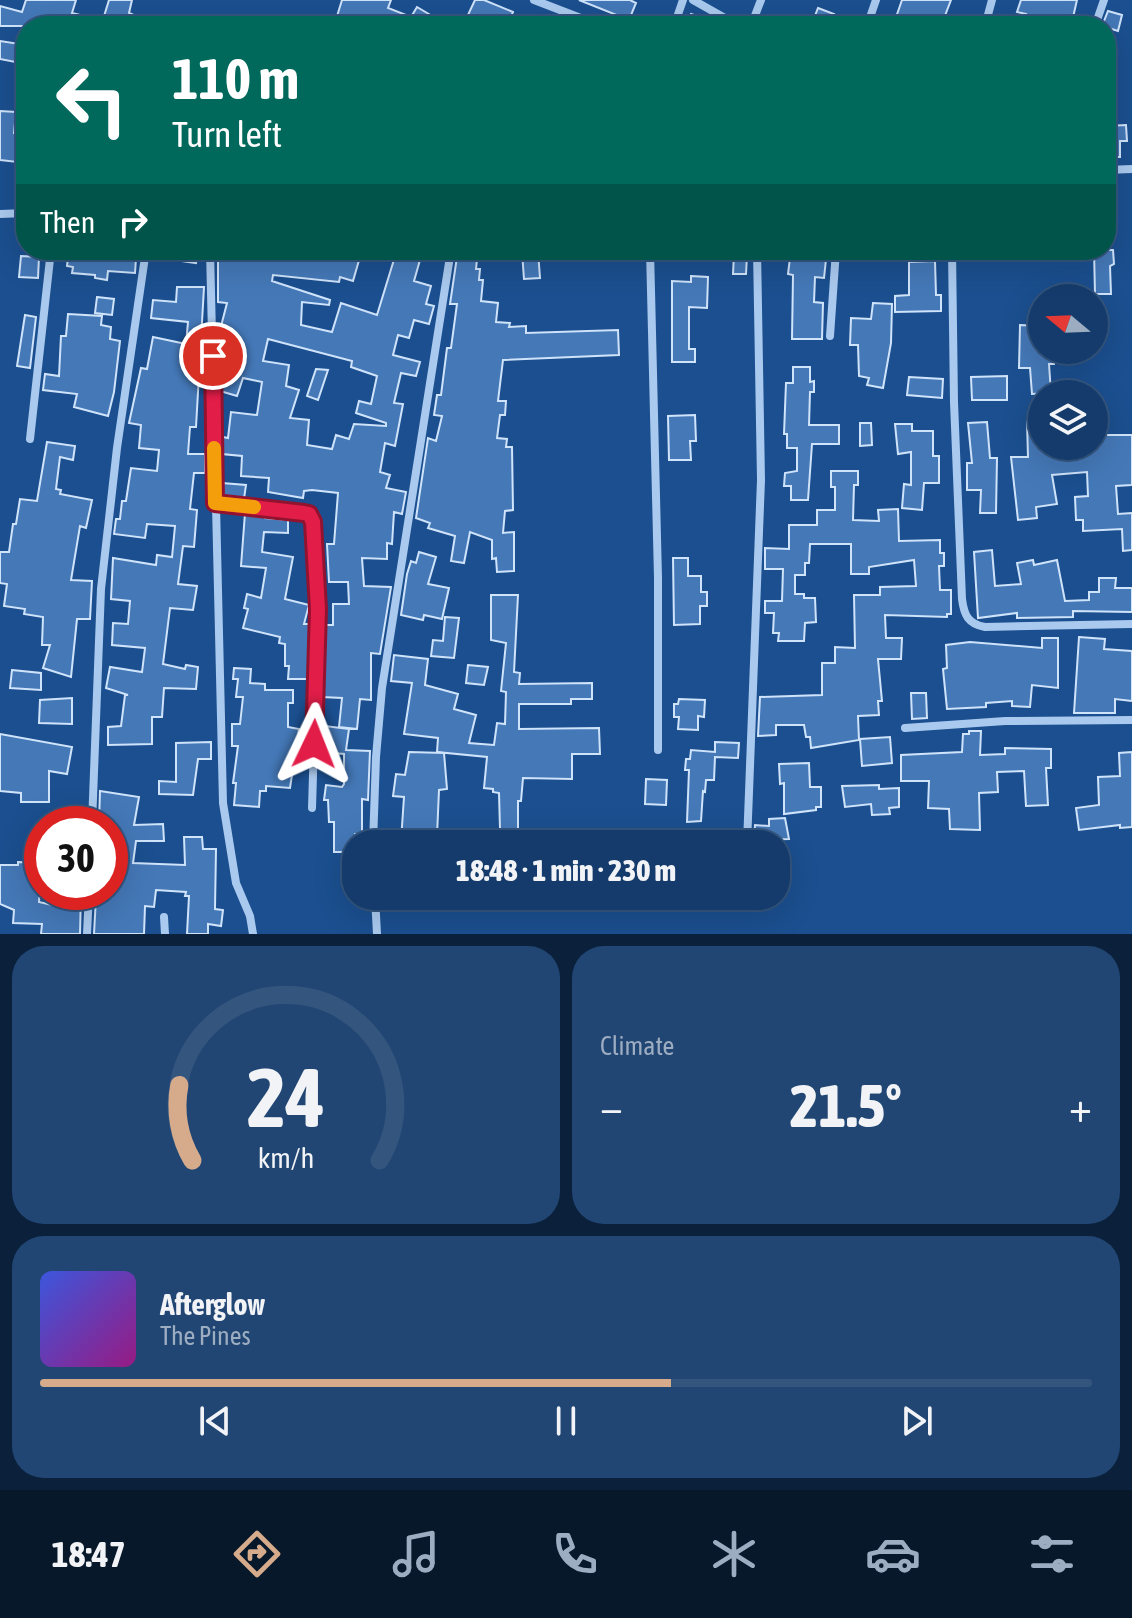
<!DOCTYPE html>
<meta charset="utf-8">
<style>
body{margin:0;font-family:"Asap Condensed",sans-serif;background:#214673;color:#f1f3f6;height:100vh;display:flex;flex-direction:column;font-size:30px;white-space:nowrap}
*{box-sizing:border-box;margin:0}
p{font-size:26px;color:#9dadc1}
.icon{flex:none;width:44px;height:44px;fill:none;stroke:currentColor;stroke-width:2;stroke-linecap:round;stroke-linejoin:round}
.map{position:relative;height:934px;overflow:hidden}
.panel{display:flex;flex-direction:column;gap:12px;padding:12px;background:#0b203b;flex:1}
.panel>*{flex:none}
.top-card{position:absolute;left:16px;top:16px;width:1100px;height:244px;border-radius:32px;box-shadow:0 8px 32px #0002,0 0 0 2px #33557e;background:#00695c;color:#fff;overflow:hidden}
.needle{width:52px;rotate:289deg}
.fabs{position:absolute;left:1028px;top:284px;display:grid;gap:16px}
.fabs a{display:grid;place-items:center;width:80px;height:80px;border-radius:50%;background:#143b6b;box-shadow:0 8px 32px #0002,0 0 0 2px #33557e;font-size:40px}
.speed{position:absolute;left:24px;top:806px;display:flex;gap:16px;font-size:40px;font-weight:700;text-align:center}
.speed>*{display:grid;place-content:center;width:104px;height:104px;border-radius:50%;background:#143b6b;box-shadow:0 8px 32px #0002,0 0 0 2px #33557e;line-height:1}
.speed .limit{border:12px solid #d22;background:#fff;color:#111}
.pin{position:absolute;display:grid;place-items:center;width:68px;height:68px;color:#fff;margin:-34px;border:4px solid #fff;border-radius:50%;box-shadow:0 2px 8px #0007}
.me{position:absolute;width:88px;margin:-44px;rotate:2deg;stroke-linejoin:round;filter:drop-shadow(0 0 6px #0008)}
.turn{display:flex;align-items:center;gap:28px;height:168px;padding:0 24px;font-size:36px}
.turn .icon{width:104px;height:104px;stroke-width:2.5}
.turn b{display:block;font-size:56px;line-height:68px}
.then{display:flex;align-items:center;height:76px;padding:0 24px;background:#0003;gap:16px;font-size:30px}
.big{font-size:60px;font-weight:800;line-height:1.1}
.panel .tile{flex:1;display:flex;flex-direction:column;justify-content:center;gap:12px;min-width:0;padding:0 28px;border-radius:32px;background:#214673}
.panel .dial{align-items:center;gap:0}
.dial svg{height:208px;overflow:visible;fill:none;stroke:#33557e;stroke-width:7;stroke-linecap:round;text-anchor:middle}
.dial text{fill:#f1f3f6;stroke:none}
.song{display:flex;align-items:center;gap:24px}
.cover{width:96px;height:96px;border-radius:12px;background:linear-gradient(135deg,hsl(230 70% 55%),hsl(310 70% 35%))}
.played{height:8px;border-radius:4px;background:linear-gradient(90deg,#d6ab8b 60%,#33557e 60%)}
.keys{display:flex;justify-content:space-around;direction:ltr}
.heat{display:flex;justify-content:space-between;align-items:center;font-size:44px;direction:ltr}
.panel .tiles{flex:1;display:grid;gap:12px;grid-template-columns:1fr 1fr}
.tile:last-child{grid-column:span 2}
.trip{position:absolute;left:342px;top:830px;width:448px;height:80px;border-radius:32px;background:#143b6b;box-shadow:0 8px 32px #0002,0 0 0 2px #33557e;font-weight:800;line-height:80px;text-align:center}
.menu{display:flex;height:128px;justify-content:space-around;align-items:center;background:#08182b;color:#9dadc1}
.menu .icon{width:56px;height:56px}
.menu .current{color:#d6ab8b}
.menu b{font-size:36px;color:#f1f3f6}
.map>svg:first-child{display:block}
.building{fill:#4478b7;stroke:#cfe3fa;stroke-width:2;fill-rule:evenodd}
.lines{fill:none;stroke-linecap:round;stroke-linejoin:round}
.street{stroke:#a9c9ee;stroke-width:8}
.route-casing{stroke:#92132f;stroke-width:20}
.route{stroke:#e11d48;stroke-width:14}
.slow{stroke:#f59e0b;stroke-width:14}
</style>
<div class="map">
<svg width="1132" height="934" viewBox="0 0 1132 934">
<rect width="100%" height="100%" fill="#1b4f8f"/>
<path class="building" d="M26,0H76L72,13L80,15L76,26L53,20L51,26H0V6L22,12Z
M109,0H132L129,13L160,26H101Z
M342,0H391L388,8L411,17L417,7L449,26H334Z
M475,0H484L513,12L507,26H477L479,23L467,17Z
M579,0H630L636,3L629,20Z
M902,0H951L941,26H893Z
M1021,0H1077L1071,26H1022L1026,14L1017,12Z
M818,8L834,14L829,26H811Z
M1108,11L1122,15L1118,31L1102,26Z
M691,14L721,24V26H687Z
M0,41L26,45V64L0,59Z
M0,111L16,112L14,133L26,134V163L0,160Z
M1126,125L1127,141H1120V157H1106V126Z
M69,250H94V253L136,258L135,273L108,271L107,280L95,278V275L72,273L73,267L67,266Z
M153,250H198L196,263L153,257Z
M218,250H362L353,281L340,277L339,282L273,275L272,281L330,300L329,305L302,302L301,325L332,332L341,303L377,315L396,253L420,260L414,281L431,286L426,304L434,306L429,324L414,320L409,338L398,335L393,355L420,362L416,376L401,373L394,403L403,404L395,446L385,443L380,472L390,475L386,488L406,492L402,514L394,512L392,544L387,543V559L362,558L364,586L391,587L380,654L371,653V700L360,699L357,729L339,727L342,698L322,697L325,625H333V604H349L348,582H329L327,544H334L338,493L312,490L304,491L303,498L268,492L269,478L241,476L242,456L222,454L223,437L228,438L231,412L257,415L262,382L243,378L237,396L220,391L219,334L227,303L218,302ZM268,339L352,361L351,367L377,376L371,404L359,401L356,413L386,423V426L354,424L349,439L336,435L332,449L307,445L309,420L290,418L299,390L286,386L289,365L263,361Z
M458,250H478L476,269H480L479,280H483L481,301L498,303L496,322L510,323L509,327L526,326V333L618,330L619,355L503,360L498,401H506L505,415H500L497,438L507,439L506,447H512L513,510L505,511L503,533L514,532V571L497,572L496,558L492,559V540L470,532L464,563L451,561L455,536L428,528L430,523L416,518L428,438L436,441L442,416L434,415L437,395H441L447,348H451L457,304H450Z
M791,250H827L824,278L815,277L814,302L823,303L822,339H792L793,275L788,274Z
M1094,250H1113L1114,264L1110,266L1111,294H1095Z
M538,251L540,278L524,279L522,252Z
M734,254L747,255L746,274H733Z
M21,256L39,257L38,278L19,277Z
M935,261L936,295H941V311L895,312V296L909,295V262Z
M691,276L708,277L707,308L689,307V349H695V362H672V281L691,282Z
M177,287H204L196,427H190L188,454H205V473H194L190,509L197,510L194,547L183,546L178,584L197,586L193,610L170,608L163,664L185,669L186,665L198,667L196,689L164,688L162,717H152V744L108,745V727L121,726L125,695H128L106,688L110,667L142,672L145,648L112,645L113,623L128,624L130,601L111,599L113,558L156,565L157,555L172,557L175,526L147,524L145,538L114,534L116,519H120L122,501H126L131,468L157,471L159,450L139,448L141,425L129,423L141,368L147,369L153,337L186,344L188,322L151,318L153,300L176,302Z
M97,297L114,299L112,315L95,313Z
M873,303L892,304L891,343L883,388L867,385L869,378L859,376L858,345H850L851,318L871,319Z
M68,314L102,316L101,325L111,327L110,339L120,341L114,392L108,416L74,407L77,394L43,390L45,374L59,376L61,336H66Z
M25,315L36,317L30,368L17,366Z
M1020,325L1040,326V345H1042V350H1055L1054,364H1049L1051,393L1032,394L1030,368H1019Z
M793,367H810V382L814,381V392H810L809,425H839V444H812L808,500H791V486H784L785,473L797,471V448H787V434H784L786,383H793Z
M316,369L328,370L318,400L307,396Z
M1007,376V400H972L971,377Z
M909,377L943,379L942,398L907,395Z
M695,415L696,441H690L691,460H669L668,416Z
M1041,420L1042,446H1094V435H1132V485L1116,486L1118,514L1132,513V550L1123,551L1122,529L1083,531V520H1076L1075,497L1088,496L1087,472L1052,475L1057,504L1036,507L1037,518L1018,520L1011,457H1028L1027,421Z
M987,422L990,458H997L996,513H980L981,490H967V463H972L968,423Z
M860,423H871L872,445L860,446Z
M895,424H912V431H933V456H939V483H924L922,510L902,508L904,484L911,485V452L898,454Z
M47,442L75,446L73,460L60,457L56,489L61,490L60,494L92,500L86,528L80,526L71,580L92,581L90,619H77L71,677L43,668L50,645H42L43,617L24,614L25,609L4,606L7,584L0,583V552H9L13,524H16L20,499L37,501Z
M831,471H858V485H854L853,520L879,521L878,510L898,509L899,541L940,540V553H944V566H939L940,590H951V614H947V617L885,615L886,638H902L901,659H878L882,701H878L879,715L858,716L859,740L811,748L810,737H806L804,725H776V735L758,736L760,697L822,695V663H835V647L855,648L854,595H880V587L916,586L914,560L869,567V574H851V544H810L809,563H805V575H795V594H804V598H815L816,622L805,623L804,641H778L779,633H773L774,613H765V601H782L783,569H765V548L789,549V525H817V510H835V487H831Z
M222,483L246,485L244,499L223,497Z
M245,513L265,516V518L288,520V533L264,532L262,552L293,557L285,599L309,605L304,624H311L309,679H288L289,666H285V644L279,643L280,637L243,628L248,609L244,608L247,594L261,598L266,568L241,566Z
M992,550L995,586L1021,584L1017,563L1033,560L1034,565L1057,560L1065,601L1089,600V592H1099V578H1116L1115,588H1132V612L1073,611V617L1017,618V613L978,618L974,552Z
M419,552L436,557L428,584L449,588L442,619L424,615L423,620L401,615L407,574L411,561L416,563Z
M673,558H688V576H701V592H707V606H700V624L674,625Z
M491,595H518L514,672L520,673L519,684L592,683V699H571V704H519V729L599,728L600,754H572V779L523,778L521,801H518V844H482L483,829H500L499,793L493,792V789L484,788L487,757L437,752L438,738L404,734L412,683L391,681L394,655L428,659L425,685L458,694L454,709L476,715L469,743L494,745L497,723L505,724L506,692L501,691L506,643L491,640Z
M445,617L459,618L454,658L431,656L433,640L443,641Z
M1079,637L1105,639L1104,649L1132,651V701L1115,699V713H1074Z
M1042,638H1058V688L1032,685L1030,707L1012,706V701L986,703V707L947,709L943,669L947,668L946,645L970,642L1042,648Z
M468,665L488,667L484,685L466,683Z
M234,668L251,669L250,683L265,684V690H293V703H288V727L299,729L290,788L266,786V791H260L259,807L234,805L236,783H233L238,746H232V724H240L243,697H236L238,679H233Z
M12,670L41,673V690L10,688Z
M911,693H926L927,718L912,719Z
M72,698V724L39,723L40,700Z
M679,699L705,700L704,717L698,716V730L678,729L679,717H674V704H678Z
M325,726L349,729L346,750L370,751L368,800L362,799V834H355V852H334V822H329L328,800H324L326,785L342,787L344,784V754L322,752Z
M969,731H981L980,755L1005,754V748L1051,749V768H1046L1048,805L1026,806L1024,771L997,772L998,792L979,793L980,830L950,829L949,809L928,808L929,781H901V755L962,752L963,734H969Z
M0,734L72,747L67,774L49,771V802H21V793L0,791Z
M890,737L892,763L862,766L860,739Z
M211,742V759H198L193,795L159,794V781L176,782V743Z
M715,742L739,743L738,758L715,757L714,780H706L705,792L703,791L701,821L687,822L689,770H685L686,759H690L691,750L715,752Z
M409,752L444,753L447,789L439,790L437,836L422,835L421,842L401,841L404,797L393,796L396,774L405,775Z
M1132,752V827L1120,828V825L1079,830L1076,808L1099,805L1098,777L1120,776L1119,753Z
M809,763L810,787H821V807H816V810L784,814V783L780,784L779,764Z
M646,779L667,780L666,805L645,804Z
M879,785V789L899,788V807L889,808L890,814L872,815L871,804L845,807L842,786Z
M100,791L139,797L134,825L163,824L164,841H136L133,863L185,865L184,837H202L203,849H216L215,909L223,910L221,926L208,924V934H187L189,896H185L186,892L156,890L154,907L145,906L144,934H94L96,897L110,898V863L120,864L124,839L110,837V824H99Z
M785,818L789,839L754,840L755,825L769,826V819Z
M18,862L42,863L39,902L61,907L63,892H81L80,934H41L42,924L13,923L14,910L0,904V865H18Z"/>
<g class="lines">
<path class="street" d="M534,0L599,25
M693,0L739,26
M286,26L290,22L305,26
M674,26L683,0
M751,26L761,0
M867,26L876,0
M985,26L992,0
M1095,26L1104,0
M1106,170L1132,169
M0,214L26,213
M210,250L223,803L236,883L250,916L253,934
M650,250L658,578V750
M952,250L954,402L962,599C964,615 968,624 985,627L1132,624
M830,336L836,250
M30,439L51,250
M215,503L304,513L309,514L313,522L318,609L312,808
M905,728L1005,721L1132,720
M92,824L101,589L117,448L146,250
M373,844L376,757L382,688L451,250
M747,844L761,480L757,250
M375,896L377,934
M164,917L165,934
M87,934L89,892"/>
</g>
<g class="lines">
<g class="route-casing">
<path id="route" d="M213,356L215,503L304,513L309,514L313,522L318,609L314,744"/>
</g>
<use href="#route" class="route"/>
<path class="slow" d="M214,448L215,503L254,507"/>
</g>
</svg>
<div class="fabs">
<a><svg class="needle" viewBox="-14 -14 28 28"><path d="M0-13l5 13h-10z" fill="#e53935"/><path d="M0 13l5-13h-10z" fill="#9dadc1"/></svg></a>
<a><svg class="icon" aria-label="layers" viewBox="0 0 24 24"><path d="M12 4l9 5-9 5-9-5zM3 14l9 5 9-5"/></svg></a>
</div>
<div class="speed"><div class="limit">30</div></div>
<div class="pin" style="left:213px;top:356px;background:#d93025"><svg class="icon" aria-label="arrive" viewBox="0 0 24 24"><path d="M6 21V4h12l-3 4 3 4H6"/></svg></div>
<svg class="me" style="left:314px;top:744px" viewBox="-20 -20 40 40"><path d="M0-17L14 15 0 8-14 15z" fill="#e11d48" stroke="#fff" stroke-width="4"/></svg>
<div class="trip">18:48 · 1 min · 230 m</div>
<div class="top-card">
<div class="turn"><svg class="icon" aria-label="left" viewBox="0 0 24 24"><path d="M17 20v-9H6M10 6l-5 5 5 5"/></svg><div><b>110 m</b>Turn left</div></div>
<div class="then">Then<svg class="icon" aria-label="right" viewBox="0 0 24 24"><path d="M7 20v-9h11M14 6l5 5-5 5"/></svg></div>
</div>
</div>
<section class="panel">
<div class="tiles">
<div class="tile dial"><svg viewBox="0 0 100 80">
<path d="M14 69A42 42 0 1 1 86 69"/>
<path d="M14 69A42 42 0 0 1 9 40" stroke="#d6ab8b"/>
<text x="50" y="56" font-size="32" font-weight="700">24</text>
<text x="50" y="72" font-size="11">km/h</text>
</svg></div>
<div class="tile"><p>Climate</p>
<div class="heat"><a>−</a><b class="big">21.5°</b><a>+</a></div>
</div>
<div class="tile">
<div class="song"><i class="cover"></i><div><b>Afterglow</b><p>The Pines</p></div></div>
<div class="played"></div>
<div class="keys"><svg class="icon" aria-label="previous" viewBox="0 0 24 24"><path d="M18 5L8 12l10 7zM5 5v14"/></svg><svg class="icon" aria-label="pause" viewBox="0 0 24 24"><path d="M8 5v14M16 5v14"/></svg><svg class="icon" aria-label="next" viewBox="0 0 24 24"><path d="M6 5l10 7-10 7zM19 5v14"/></svg></div>
</div>
</div>
</section>
<nav class="menu">
<b>18:47</b>
<svg class="icon current" aria-label="directions" viewBox="0 0 24 24"><path d="M12 3l9 9-9 9-9-9zM9 14v-3h6M13 9l2 2-2 2"/></svg>
<svg class="icon" aria-label="music" viewBox="0 0 24 24"><path d="M9 18V5l10-2v13"/><circle cx="6" cy="18" r="3"/><circle cx="16" cy="16" r="3"/></svg>
<svg class="icon" aria-label="phone" viewBox="0 0 24 24"><path d="M5 4h4l2 5-3 2q2 4 5 5l2-3 5 2v4C11 20 4 13 5 4z"/></svg>
<svg class="icon" aria-label="climate" viewBox="0 0 24 24"><path d="M12 3v18M4 7l16 10M4 17L20 7"/></svg>
<svg class="icon" aria-label="car" viewBox="0 0 24 24"><path d="M5 17H2v-5l4-1 3-4h7l3 4 3 1v5h-3M9 17h6M6 11h13"/><circle cx="7" cy="17" r="2"/><circle cx="17" cy="17" r="2"/></svg>
<svg class="icon" aria-label="filters" viewBox="0 0 24 24"><path d="M4 7h16M4 17h16"/><circle cx="9" cy="7" r="2"/><circle cx="15" cy="17" r="2"/></svg>
</nav>
